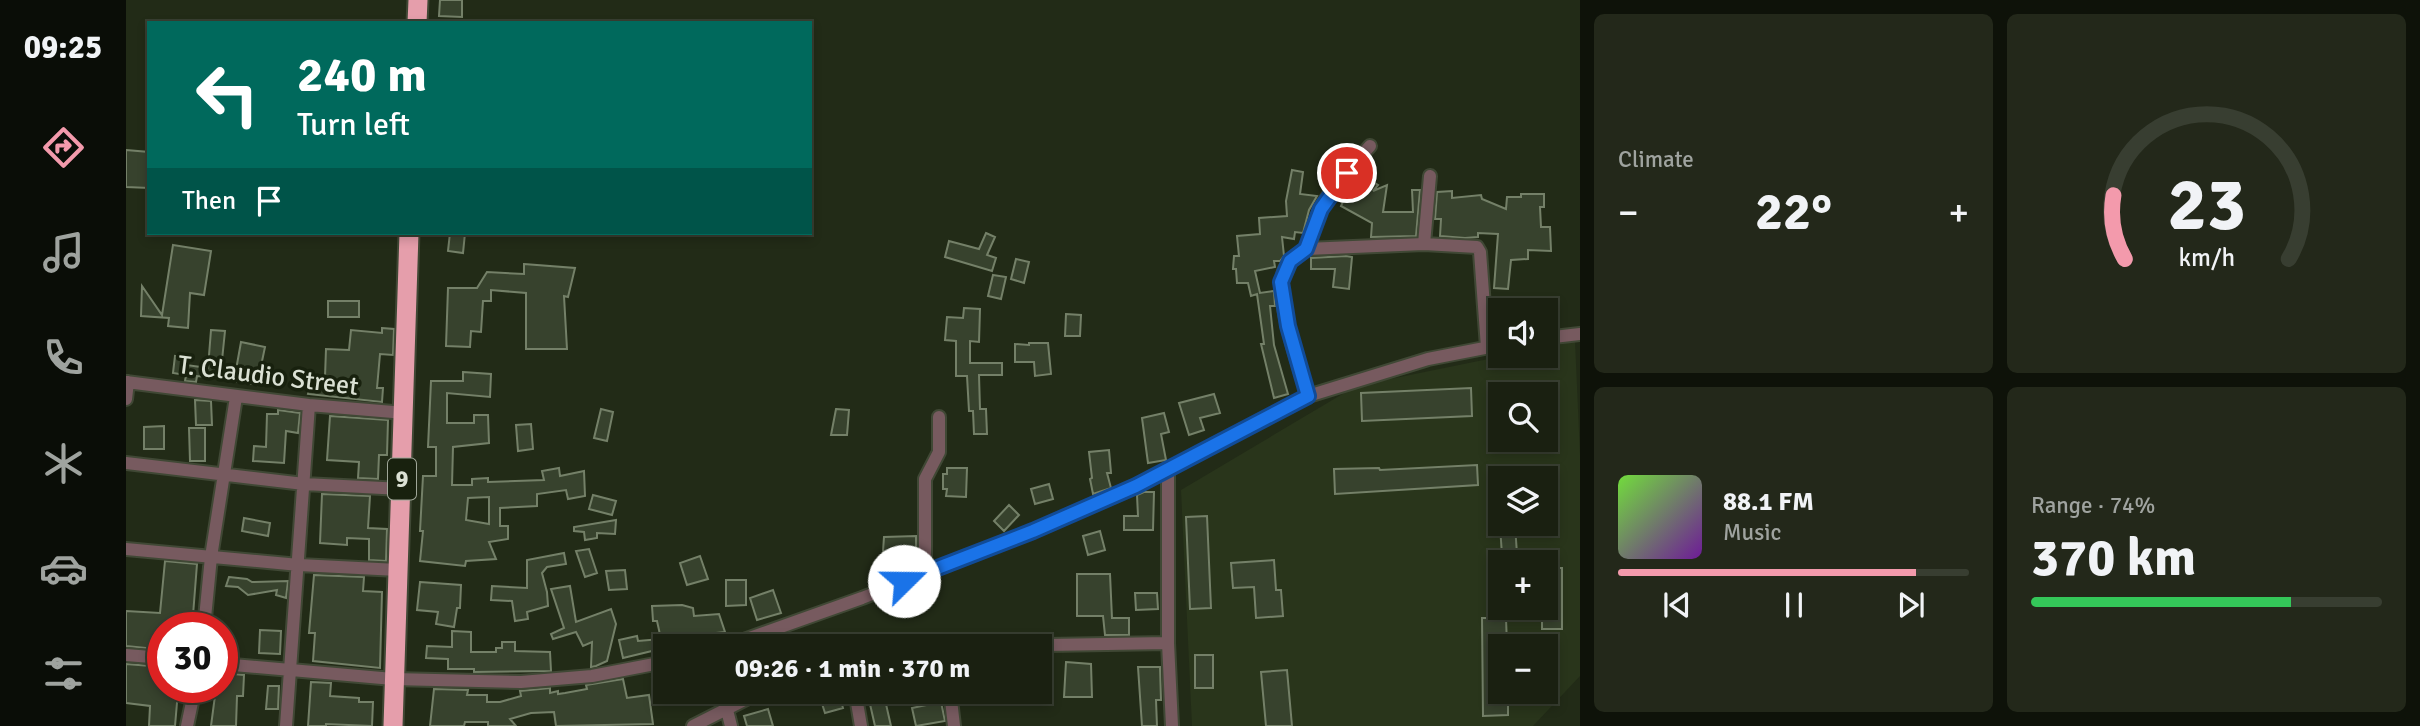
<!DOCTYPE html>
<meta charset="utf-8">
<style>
body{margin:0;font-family:Signika,sans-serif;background:#23281a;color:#f1f3f6;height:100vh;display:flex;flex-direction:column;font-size:26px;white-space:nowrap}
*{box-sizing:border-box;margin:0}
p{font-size:23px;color:#9fa39f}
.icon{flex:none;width:38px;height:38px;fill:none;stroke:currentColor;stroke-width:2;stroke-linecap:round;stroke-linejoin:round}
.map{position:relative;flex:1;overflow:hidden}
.panel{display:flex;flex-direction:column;gap:14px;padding:14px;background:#0e1209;width:840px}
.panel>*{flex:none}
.banner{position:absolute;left:21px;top:21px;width:665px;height:214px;border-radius:0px;box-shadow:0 4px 10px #0003,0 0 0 2px #383e31;background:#00695c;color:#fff;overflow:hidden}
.buttons{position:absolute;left:1362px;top:298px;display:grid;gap:14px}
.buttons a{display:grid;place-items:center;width:70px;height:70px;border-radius:0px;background:#1a2011;box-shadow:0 4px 10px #0003,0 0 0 2px #383e31;font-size:35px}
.speed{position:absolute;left:21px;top:612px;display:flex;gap:14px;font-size:35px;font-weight:700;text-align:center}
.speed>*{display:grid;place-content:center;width:91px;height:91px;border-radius:50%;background:#1a2011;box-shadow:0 4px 10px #0003,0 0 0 2px #383e31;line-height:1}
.speed .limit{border:10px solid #d22;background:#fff;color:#111}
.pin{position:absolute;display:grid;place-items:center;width:60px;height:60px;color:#fff;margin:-30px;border:4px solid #fff;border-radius:50%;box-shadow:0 2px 7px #0007}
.me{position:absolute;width:77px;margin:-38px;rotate:68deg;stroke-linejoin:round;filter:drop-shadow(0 0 5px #0008)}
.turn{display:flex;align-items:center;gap:24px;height:147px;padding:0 35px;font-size:32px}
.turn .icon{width:91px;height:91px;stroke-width:2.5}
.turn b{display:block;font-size:49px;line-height:60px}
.then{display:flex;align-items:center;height:66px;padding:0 35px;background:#0003;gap:14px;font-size:26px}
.big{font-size:52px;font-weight:700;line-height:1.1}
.panel .widget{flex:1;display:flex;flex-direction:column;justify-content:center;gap:10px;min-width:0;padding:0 24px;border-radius:10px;background:#23281a}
.panel .dial{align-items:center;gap:0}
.dial svg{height:182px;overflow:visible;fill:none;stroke:#383e31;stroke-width:7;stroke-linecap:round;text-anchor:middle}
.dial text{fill:#f1f3f6;stroke:none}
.song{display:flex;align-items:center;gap:21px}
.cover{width:84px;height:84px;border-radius:10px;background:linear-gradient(135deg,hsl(100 70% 55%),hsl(280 70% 35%))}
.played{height:7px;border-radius:4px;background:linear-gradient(90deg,#f39aac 85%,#383e31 85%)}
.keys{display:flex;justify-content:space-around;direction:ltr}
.heat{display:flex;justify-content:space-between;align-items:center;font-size:38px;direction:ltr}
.charge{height:10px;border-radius:5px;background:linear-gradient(90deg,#34c759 74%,#383e31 0)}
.panel .tiles{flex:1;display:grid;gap:14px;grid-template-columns:repeat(2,1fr)}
.trip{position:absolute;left:527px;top:634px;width:399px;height:70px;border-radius:0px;background:#1a2011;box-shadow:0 4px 10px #0003,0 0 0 2px #383e31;font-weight:700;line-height:70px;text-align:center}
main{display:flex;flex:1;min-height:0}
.menu{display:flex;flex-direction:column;width:126px;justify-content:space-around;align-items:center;background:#0a0d07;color:#9fa39f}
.menu .icon{width:49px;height:49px}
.menu .current{color:#f39aac}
.menu b{font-size:32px;color:#f1f3f6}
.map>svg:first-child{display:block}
.built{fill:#29351b;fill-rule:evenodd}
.building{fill:#37422d;stroke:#748068;stroke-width:2;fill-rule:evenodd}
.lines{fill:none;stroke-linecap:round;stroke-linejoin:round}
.minor-casing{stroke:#404835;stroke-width:16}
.highway-casing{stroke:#404835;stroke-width:23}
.minor{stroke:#775a5f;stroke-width:12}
.highway{stroke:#e59eab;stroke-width:19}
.route-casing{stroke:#114b97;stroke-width:18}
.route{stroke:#1a73e8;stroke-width:12}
.labels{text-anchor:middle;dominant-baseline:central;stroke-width:7;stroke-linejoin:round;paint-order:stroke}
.shield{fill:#18210e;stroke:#a0a799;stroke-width:2}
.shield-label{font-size:24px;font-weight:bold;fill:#dbe1d4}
.street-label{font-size:26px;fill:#dbe1d4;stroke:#18210e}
</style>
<main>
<nav class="menu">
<b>09:25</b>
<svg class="icon current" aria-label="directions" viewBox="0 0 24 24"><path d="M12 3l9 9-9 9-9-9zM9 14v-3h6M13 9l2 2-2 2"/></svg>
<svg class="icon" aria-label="music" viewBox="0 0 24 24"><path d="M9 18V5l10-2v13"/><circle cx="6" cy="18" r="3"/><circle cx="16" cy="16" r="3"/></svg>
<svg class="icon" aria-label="phone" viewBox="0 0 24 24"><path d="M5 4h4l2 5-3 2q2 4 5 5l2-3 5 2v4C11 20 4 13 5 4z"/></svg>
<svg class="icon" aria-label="climate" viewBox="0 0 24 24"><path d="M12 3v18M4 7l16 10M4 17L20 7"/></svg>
<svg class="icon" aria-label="car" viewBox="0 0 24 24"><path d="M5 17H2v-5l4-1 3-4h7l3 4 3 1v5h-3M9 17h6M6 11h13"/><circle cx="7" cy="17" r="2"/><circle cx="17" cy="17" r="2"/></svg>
<svg class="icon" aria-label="filters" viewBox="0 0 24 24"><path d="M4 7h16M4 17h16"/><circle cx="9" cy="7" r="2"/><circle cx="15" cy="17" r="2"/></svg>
</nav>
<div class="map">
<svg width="1454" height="726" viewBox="0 0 1454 726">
<rect width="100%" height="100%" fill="#222b17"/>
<path class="built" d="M1449,341L1454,455V676L1407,726H1066L1055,490L1230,386L1382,355H1419V348ZM1374,394H1419V439H1374ZM1374,478H1419V523H1374ZM1374,562H1419V607H1374ZM1374,646H1419V691H1374Z"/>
<path class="building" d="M314,0H336V17L313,16Z
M0,150L23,152V188L0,187Z
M1166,170L1177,172L1174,194L1191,196L1183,210L1177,233L1169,232L1168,239L1156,237L1158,256L1154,261H1148L1149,267L1129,271L1134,293L1148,291L1149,306H1144L1148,345L1162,394L1148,398L1135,344H1138L1131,294L1125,296L1122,283H1111L1110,269H1107L1108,256H1113L1111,236L1134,234L1133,218L1161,216L1160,201Z
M1236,175L1252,185L1247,191L1261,185L1257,212H1287L1286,190H1294L1290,236L1245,237L1246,223L1215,206L1219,197L1222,199Z
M1326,191V198L1355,195L1356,199L1380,209L1381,197H1395V194H1418V207H1414L1415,227H1424L1425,251L1402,250V259L1385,260L1382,289L1368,288L1372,234L1352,233V237L1339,238L1314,236L1315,219H1309L1311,192Z
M324,233H339L337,253L322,251Z
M860,233L869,237L861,255L870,258L866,271L819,257L823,241L853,249Z
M47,245L85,251L78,295L64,293L62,328L42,326L43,318L15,316L16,286L36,315Z
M1220,256L1226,257L1223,289L1207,287L1209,269H1185V258Z
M890,259L903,262L898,283L885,279Z
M398,264L449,268L442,297L438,296L441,349H400V293L365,290V301H357L355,332L345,331L344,347L320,346L322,288H351L361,272L398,274Z
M867,275L880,277L875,299L862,296Z
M202,301H233V317H202Z
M838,308L854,309L853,342L844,341V363H876V375H853L854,409H860L861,434H848L847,411H843L841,376H830V341L819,340L821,317L837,318Z
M940,314L955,315L954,336H939Z
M256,328L268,329L267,355L254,354L251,388H257L256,402L182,394L187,375L199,377L200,349L223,350L225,330L256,333Z
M85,330L99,331L95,370L101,371L100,379L71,376L70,382L59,381L60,375L47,373L49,356L60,358V365L82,368Z
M115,342L139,347L131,385L108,381Z
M903,343H922L925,374L909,376L908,362H889V344L903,345Z
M337,372L365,374L364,397L321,393V423H348V415H362L363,443L327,447L326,485H346V479L362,478V482L418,480L416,471L433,468L434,476L458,471L459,496L442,499L440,490L411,494V506L374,508V526H382V539L363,542L370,559L340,561L339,566L294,561L297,531H294L297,476H310V447H302L305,381H337ZM363,497V524L340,520L342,498Z
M1345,388L1346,416L1236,421L1235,393Z
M1088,394L1094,413L1074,418L1078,430L1063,435L1053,403Z
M69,400L85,401L86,425H70Z
M475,409L487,412L481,441L468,438Z
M710,409L723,410L721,435H705Z
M152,410L174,413L172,433L160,431L158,463L127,461L128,446L140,447L141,414H152Z
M1038,413L1043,432L1035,434L1040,460L1022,463L1016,418Z
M204,416L262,420L261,455H253L252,479L232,478L233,462L201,460Z
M405,424L407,449L392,451L390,425Z
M38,426V449H18V427Z
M63,428H79V461H64Z
M983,450L985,473H981L985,488L967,494L964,479L966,478L963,452Z
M1351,465L1352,485L1209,494L1208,469L1253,468L1254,470Z
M821,468H841L840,497L820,496L821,489H817V474H821Z
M923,484L927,499L909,504L905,489Z
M1018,492H1028L1027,530H998V516H1012L1011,495Z
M196,494L244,496L242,528L261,529L260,561L243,560V539L221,538V545L194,543Z
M467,495L490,501L486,515L463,509Z
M883,505L893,515L878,531L868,521Z
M1081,516L1085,608L1064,609L1060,517Z
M118,518L144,523L142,536L116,531Z
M490,520L489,534L471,533V538L459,540L458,532L448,531V527Z
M1389,525L1391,554L1376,555L1374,526Z
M974,531L979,550L962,555L957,536Z
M790,536V554H771L770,566H756L758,537Z
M463,549L471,573L459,577L450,551Z
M438,553L440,564L421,567L416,573L421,592L422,606L401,612L402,619L389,621L386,601L365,600L366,586L401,588V560Z
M574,556L582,579L561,585L554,563Z
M1148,560L1150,590H1155L1157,616L1130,618L1128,587L1107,588L1105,563Z
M39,561L71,564L66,628H37V643H30V649L0,646V611L34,613Z
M1419,568H1436V629H1416V607H1419Z
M499,570L501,589L483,590L480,571Z
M951,574H984L986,618H1003V635H979L977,616H951Z
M188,575L238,577L237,591L256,592L254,668L187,661L189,633H183Z
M103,577L121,579L126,582L162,581L160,598L150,595L151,590L122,595L112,587L100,586Z
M600,580H620V605L600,606Z
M294,582L335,585L334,608H331L328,627L310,624L312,612L291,610Z
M444,586L450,622L485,609L490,624L481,661L470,666L465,667L466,642L457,646L450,632L427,639L425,634L438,628L425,589Z
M647,590L655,613L631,620L624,598Z
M1009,593H1031L1032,609L1010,610Z
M556,605L567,608L568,616L593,614L599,632L582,634V638L561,641L562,643L539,646L530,650L497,658L493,640L511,636L512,641L535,639L531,621H527L526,606Z
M1356,618H1380L1381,646H1374V691H1382V715L1357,716Z
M134,630L155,631L154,654L133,653Z
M326,631L345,632V652H370V648H376V642H389V651L424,652L425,671L348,672V669H322V659L300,658L301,646L326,647Z
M1069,655H1087V688H1069Z
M940,662L965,664L966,697H938Z
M0,664L37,667V691H52L49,726H23L24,706L0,703Z
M1012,667H1034L1035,700H1030L1031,726H1016Z
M1161,670L1166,726H1140L1135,672Z
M96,673L118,675L117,696H111L110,726H85L90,688H96Z
M539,677V698L528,700L526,678Z
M497,679L501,698L523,695L527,724L430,726L428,712L405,713L384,719L390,726H362V722H339L338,726H304L308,689L342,690L341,695H361V702H374L395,696L394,691L424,688V693L432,691V694L439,693L461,689L460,685Z
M185,682L205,683L204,696L233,698V702H247L246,726L200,724V726H182Z
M142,686H153L152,709H140Z
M692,691H712L717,708L699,713Z
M741,691H757L765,726H749Z
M815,702L819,721L790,726L786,708Z
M642,709L647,726H621L618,716Z"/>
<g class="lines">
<g class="minor-casing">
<path id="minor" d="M1298,244L1304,176
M1180,249L1298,244L1351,247L1354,252L1361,347
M1419,338L1454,334
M0,382L183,405L279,413
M1182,396C1174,368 1147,294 1159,269C1165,257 1176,255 1181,246C1187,235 1189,222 1194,210C1205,187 1227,165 1244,146
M0,399L2,382
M0,463L178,484L276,489
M1042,470V643L1046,726
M0,549L173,565L272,570
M799,572V479L813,452V417
M78,628L85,557L110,397
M601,646L736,598L907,531L1010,486L1182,396L1302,359L1374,345
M858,646L1042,643
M0,655L37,658
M96,664L267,679L395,682L466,676L539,662
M729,691L735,726
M824,691L828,726
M601,710L605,726
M61,726L69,688
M160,726L183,405
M567,726L636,691"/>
</g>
<g class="highway-casing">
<path id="highway" d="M291,23L292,0
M267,726L283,233"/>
</g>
<use href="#minor" class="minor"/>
<use href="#highway" class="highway"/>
</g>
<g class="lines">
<g class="route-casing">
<path id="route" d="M778,581L907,531L1010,486L1182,396L1162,326L1155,282L1164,261L1180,249L1195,209L1221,173"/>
</g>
<use href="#route" class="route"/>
</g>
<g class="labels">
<rect class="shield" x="262" y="458.5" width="28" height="41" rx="5"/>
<g class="shield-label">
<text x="276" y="479">9</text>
</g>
<g class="street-label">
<text transform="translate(142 376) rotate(7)">T. Claudio Street</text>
</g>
</g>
</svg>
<div class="buttons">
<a><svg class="icon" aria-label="sound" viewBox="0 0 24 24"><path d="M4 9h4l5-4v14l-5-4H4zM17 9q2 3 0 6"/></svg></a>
<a><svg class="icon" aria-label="search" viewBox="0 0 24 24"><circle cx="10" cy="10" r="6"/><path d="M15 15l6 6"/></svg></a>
<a><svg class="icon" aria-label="layers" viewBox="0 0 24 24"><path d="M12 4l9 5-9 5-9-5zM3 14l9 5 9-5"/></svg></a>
<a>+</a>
<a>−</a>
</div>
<div class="speed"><div class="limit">30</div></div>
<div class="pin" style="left:1221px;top:173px;background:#d93025"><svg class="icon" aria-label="arrive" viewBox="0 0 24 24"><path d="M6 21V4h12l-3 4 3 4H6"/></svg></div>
<svg class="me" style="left:778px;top:581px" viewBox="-20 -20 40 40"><circle r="19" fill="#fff"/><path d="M0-13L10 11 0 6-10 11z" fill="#1a73e8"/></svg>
<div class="trip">09:26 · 1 min · 370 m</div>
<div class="banner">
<div class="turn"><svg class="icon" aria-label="left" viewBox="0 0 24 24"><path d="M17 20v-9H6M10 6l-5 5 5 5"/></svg><div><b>240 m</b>Turn left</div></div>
<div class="then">Then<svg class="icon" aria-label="arrive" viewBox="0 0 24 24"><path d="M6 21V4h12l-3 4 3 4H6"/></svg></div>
</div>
</div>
<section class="panel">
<div class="tiles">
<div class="widget"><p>Climate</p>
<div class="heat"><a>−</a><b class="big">22°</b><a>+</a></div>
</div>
<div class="widget dial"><svg viewBox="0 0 100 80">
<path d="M14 69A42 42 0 1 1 86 69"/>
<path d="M14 69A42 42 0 0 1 9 41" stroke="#f39aac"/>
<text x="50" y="56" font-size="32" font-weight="700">23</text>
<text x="50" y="72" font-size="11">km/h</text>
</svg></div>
<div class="widget">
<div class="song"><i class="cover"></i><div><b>88.1 FM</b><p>Music</p></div></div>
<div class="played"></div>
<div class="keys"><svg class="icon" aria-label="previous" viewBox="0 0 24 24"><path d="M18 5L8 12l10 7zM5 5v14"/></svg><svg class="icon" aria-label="pause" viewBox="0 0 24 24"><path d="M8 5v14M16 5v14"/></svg><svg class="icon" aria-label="next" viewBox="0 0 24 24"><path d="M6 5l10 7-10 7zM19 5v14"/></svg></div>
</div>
<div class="widget"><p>Range · 74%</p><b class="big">370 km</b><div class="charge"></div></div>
</div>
</section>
</main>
